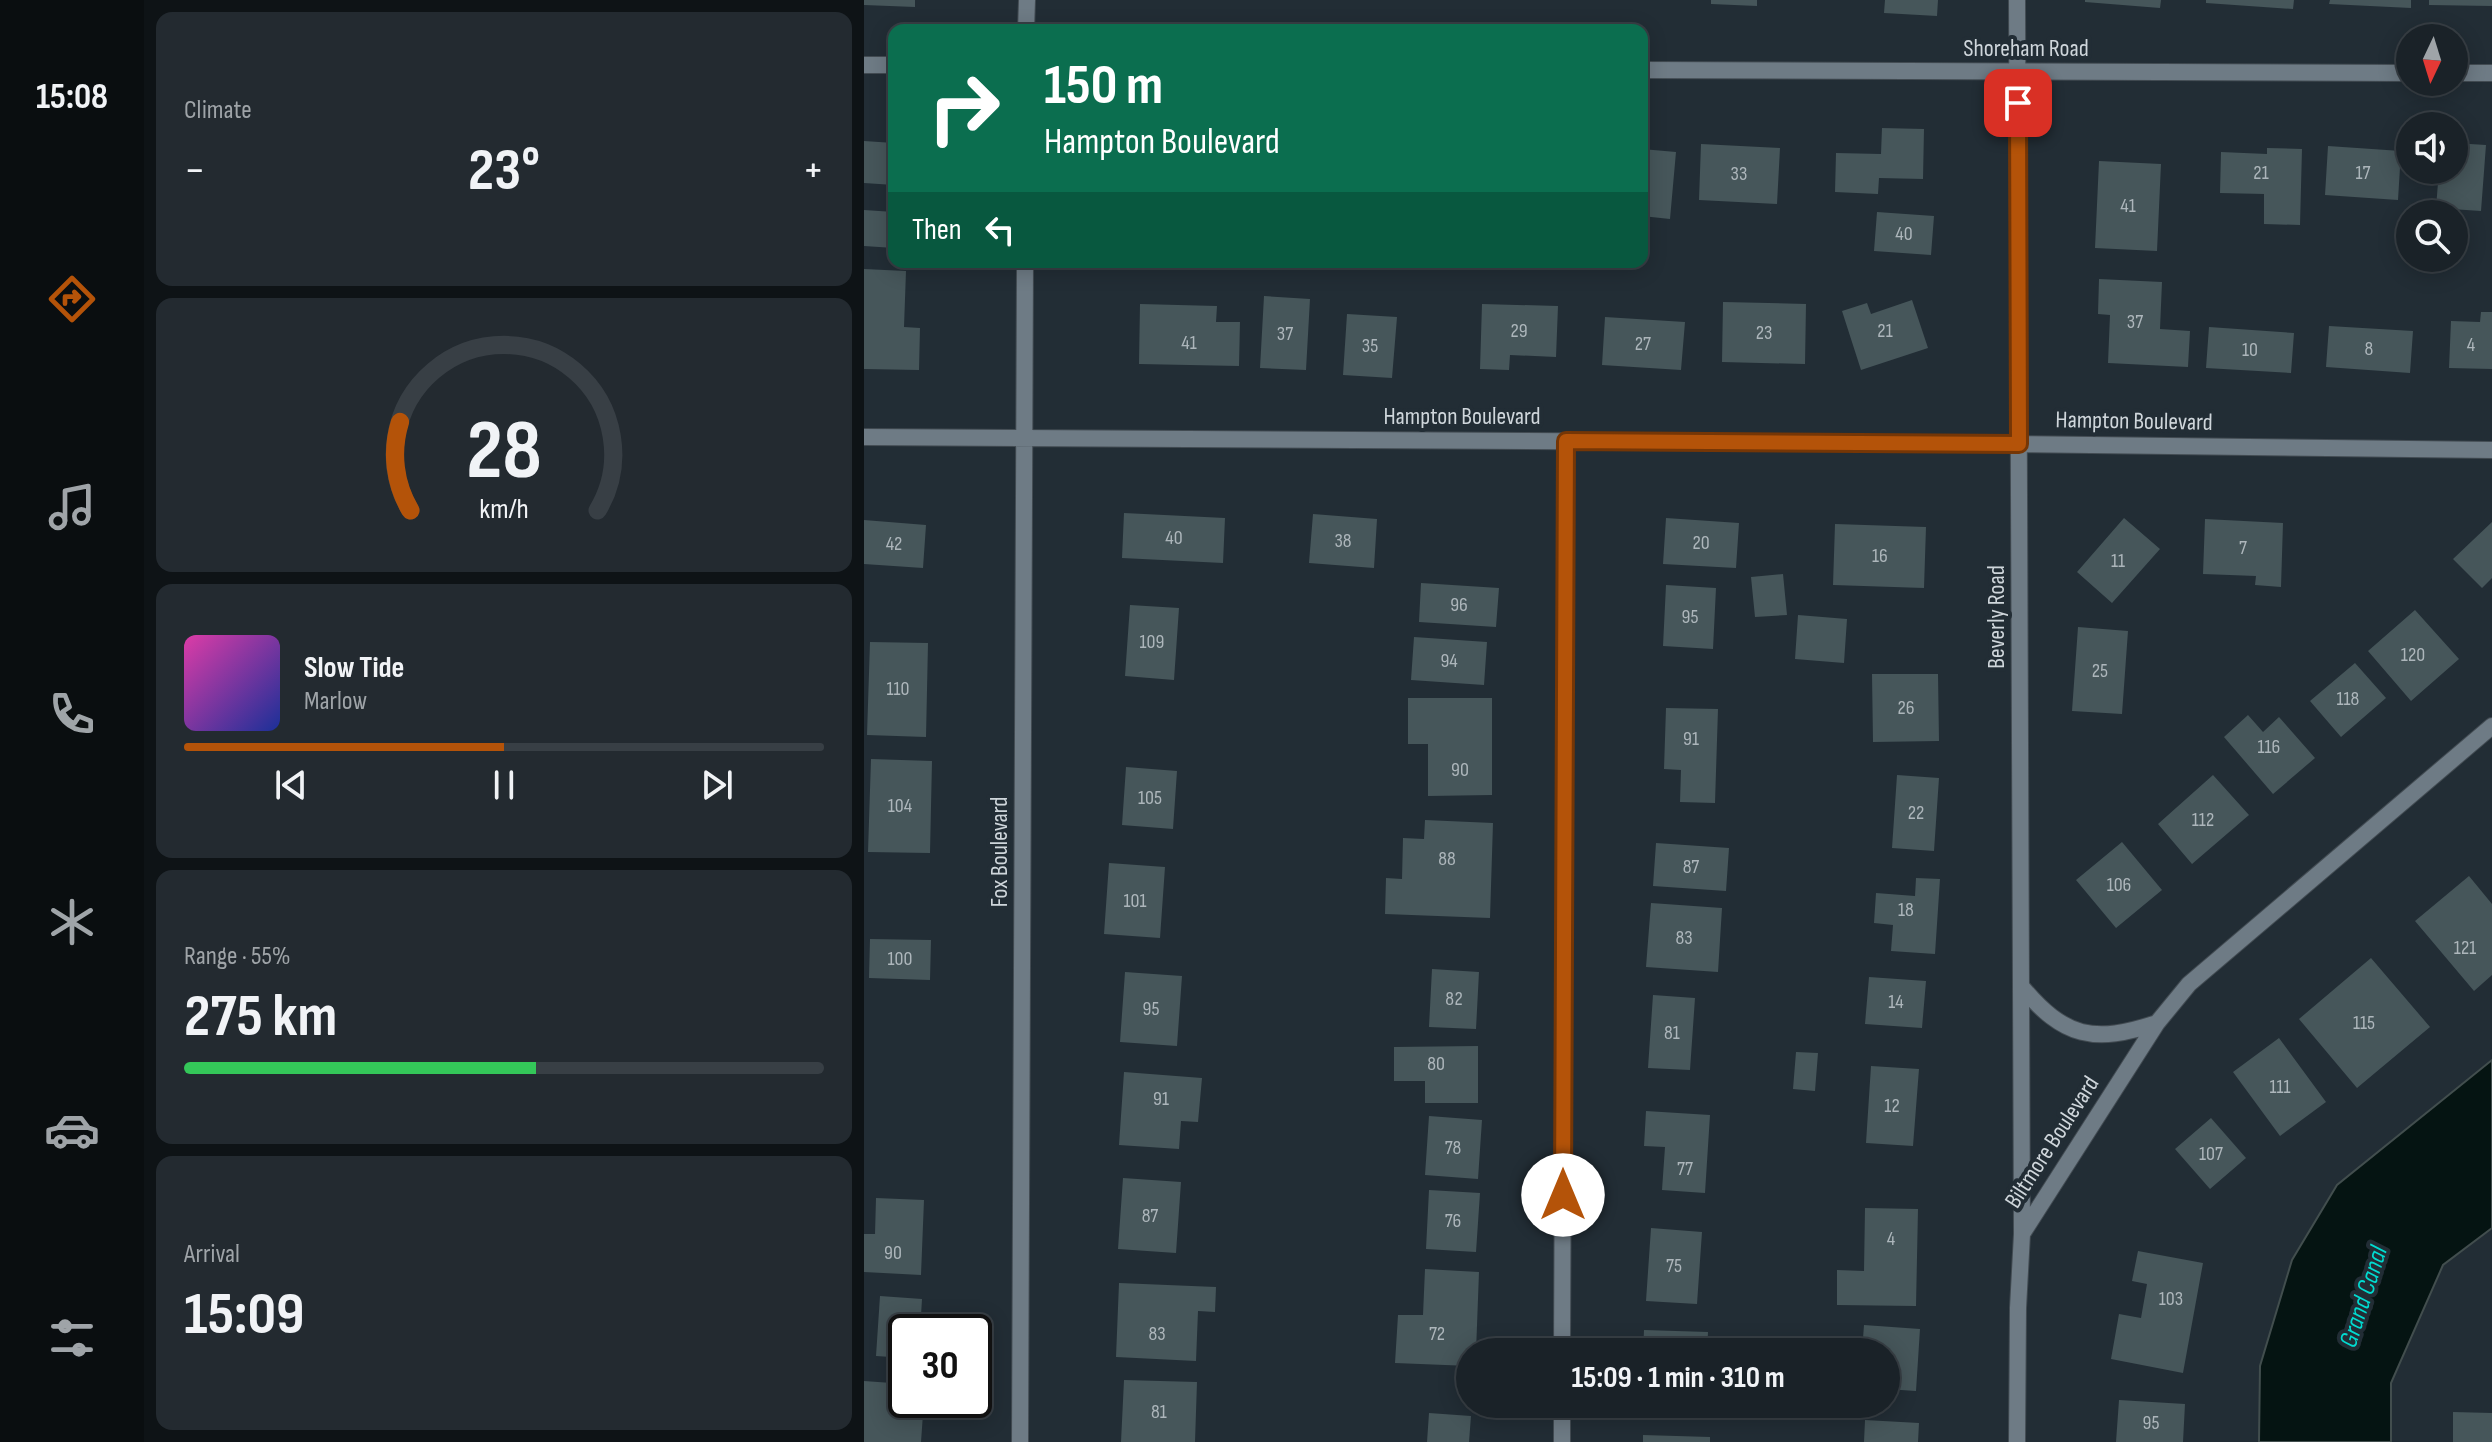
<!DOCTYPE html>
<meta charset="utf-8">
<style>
body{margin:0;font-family:"Sofia Sans Condensed",sans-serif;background:#232a30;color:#f1f3f6;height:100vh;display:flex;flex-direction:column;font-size:30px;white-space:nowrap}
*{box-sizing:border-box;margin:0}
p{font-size:26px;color:#9fa4a8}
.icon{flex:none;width:44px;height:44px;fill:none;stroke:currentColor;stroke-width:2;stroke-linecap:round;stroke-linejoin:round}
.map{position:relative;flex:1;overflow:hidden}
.drawer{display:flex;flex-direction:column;gap:12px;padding:12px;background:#0e1316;width:720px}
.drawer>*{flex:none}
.banner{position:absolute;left:24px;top:24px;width:760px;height:244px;border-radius:16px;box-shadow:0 4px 20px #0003,0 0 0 2px #383f45;background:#0b6e4f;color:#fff;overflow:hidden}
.needle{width:52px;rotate:184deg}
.fabs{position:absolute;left:1532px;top:24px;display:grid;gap:16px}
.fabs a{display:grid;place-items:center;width:72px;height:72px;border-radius:50%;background:#1a2228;box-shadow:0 4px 20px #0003,0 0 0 2px #383f45;font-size:40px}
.speed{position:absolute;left:24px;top:1314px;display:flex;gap:16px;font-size:40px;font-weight:700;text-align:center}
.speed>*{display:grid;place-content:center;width:104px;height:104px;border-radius:50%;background:#1a2228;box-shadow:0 4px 20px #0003,0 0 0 2px #383f45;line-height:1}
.speed .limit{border:4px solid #111;border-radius:12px;background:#fff;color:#111}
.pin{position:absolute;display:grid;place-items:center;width:68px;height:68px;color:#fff;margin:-34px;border-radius:16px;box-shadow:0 4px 12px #0006}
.me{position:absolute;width:88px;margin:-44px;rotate:0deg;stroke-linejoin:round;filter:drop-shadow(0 0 6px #0008)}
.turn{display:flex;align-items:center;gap:28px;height:168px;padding:0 24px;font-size:36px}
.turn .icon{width:104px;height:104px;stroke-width:2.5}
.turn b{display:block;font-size:56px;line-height:68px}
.then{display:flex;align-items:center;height:76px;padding:0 24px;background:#0003;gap:16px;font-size:30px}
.big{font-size:60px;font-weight:700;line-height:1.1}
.drawer .card{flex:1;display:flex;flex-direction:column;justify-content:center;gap:12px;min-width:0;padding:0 28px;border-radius:16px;background:#232a30}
.drawer .dial{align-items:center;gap:0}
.dial svg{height:208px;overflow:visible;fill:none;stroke:#383f45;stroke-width:7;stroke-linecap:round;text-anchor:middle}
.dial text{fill:#f1f3f6;stroke:none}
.song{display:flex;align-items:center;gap:24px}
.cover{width:96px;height:96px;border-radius:12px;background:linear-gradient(135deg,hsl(320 70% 55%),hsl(230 70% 35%))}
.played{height:8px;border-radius:4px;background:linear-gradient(90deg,#b45309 50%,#383f45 50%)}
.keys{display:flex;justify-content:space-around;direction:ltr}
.heat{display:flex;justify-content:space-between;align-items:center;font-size:44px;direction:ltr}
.charge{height:12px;border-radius:6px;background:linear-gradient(90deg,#34c759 55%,#383f45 0)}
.trip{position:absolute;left:592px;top:1338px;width:444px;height:80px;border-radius:40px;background:#1a2228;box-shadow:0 4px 20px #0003,0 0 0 2px #383f45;font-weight:700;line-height:80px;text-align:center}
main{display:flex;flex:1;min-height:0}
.tab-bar{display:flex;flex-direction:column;width:144px;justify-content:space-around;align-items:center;background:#0a0e10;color:#9fa4a8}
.tab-bar .icon{width:56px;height:56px}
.tab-bar .current{color:#b45309}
.tab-bar b{font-size:36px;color:#f1f3f6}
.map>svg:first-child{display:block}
.water{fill:#051412;stroke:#424e4e;stroke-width:2}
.building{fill:#46565a}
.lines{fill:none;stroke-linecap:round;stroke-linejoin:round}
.minor-casing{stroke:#424b52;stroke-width:18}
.minor{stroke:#6e7b85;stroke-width:16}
.route-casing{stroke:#753606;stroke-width:20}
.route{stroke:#b45309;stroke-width:14}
.labels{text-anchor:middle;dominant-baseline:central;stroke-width:8;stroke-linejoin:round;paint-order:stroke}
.number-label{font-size:20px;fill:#adb6bb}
.street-label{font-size:24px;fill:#cfd6db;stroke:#222d35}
.water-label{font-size:26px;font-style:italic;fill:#00dbd0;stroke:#222d35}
</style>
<main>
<nav class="tab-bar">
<b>15:08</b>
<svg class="icon current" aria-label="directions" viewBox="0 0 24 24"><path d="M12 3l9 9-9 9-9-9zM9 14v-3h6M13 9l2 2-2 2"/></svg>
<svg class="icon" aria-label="music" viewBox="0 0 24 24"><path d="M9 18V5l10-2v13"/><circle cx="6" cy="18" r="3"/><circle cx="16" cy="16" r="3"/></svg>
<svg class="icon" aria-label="phone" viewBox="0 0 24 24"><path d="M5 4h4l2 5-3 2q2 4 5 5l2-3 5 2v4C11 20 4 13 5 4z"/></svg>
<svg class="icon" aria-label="climate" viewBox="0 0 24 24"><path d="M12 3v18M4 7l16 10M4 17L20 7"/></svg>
<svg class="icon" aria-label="car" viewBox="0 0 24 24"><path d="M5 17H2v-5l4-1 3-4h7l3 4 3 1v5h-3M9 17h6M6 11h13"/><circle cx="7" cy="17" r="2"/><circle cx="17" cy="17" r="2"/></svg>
<svg class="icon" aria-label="filters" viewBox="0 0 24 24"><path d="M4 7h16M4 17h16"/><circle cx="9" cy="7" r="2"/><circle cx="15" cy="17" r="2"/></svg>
</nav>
<section class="drawer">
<div class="card"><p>Climate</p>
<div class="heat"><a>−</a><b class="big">23°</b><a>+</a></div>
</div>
<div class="card dial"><svg viewBox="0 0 100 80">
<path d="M14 69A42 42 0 1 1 86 69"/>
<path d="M14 69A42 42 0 0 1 10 35" stroke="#b45309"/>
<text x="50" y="56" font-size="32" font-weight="700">28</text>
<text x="50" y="72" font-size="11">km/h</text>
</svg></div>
<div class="card">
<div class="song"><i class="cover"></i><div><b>Slow Tide</b><p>Marlow</p></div></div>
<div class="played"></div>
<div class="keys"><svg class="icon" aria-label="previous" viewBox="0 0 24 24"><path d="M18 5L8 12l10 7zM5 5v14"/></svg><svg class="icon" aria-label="pause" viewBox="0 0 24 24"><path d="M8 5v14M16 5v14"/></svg><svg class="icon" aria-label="next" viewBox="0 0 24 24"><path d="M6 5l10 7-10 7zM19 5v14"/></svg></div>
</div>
<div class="card"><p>Range · 55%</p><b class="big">275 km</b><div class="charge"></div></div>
<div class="card"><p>Arrival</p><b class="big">15:09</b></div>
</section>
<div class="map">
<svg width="1628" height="1442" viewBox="0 0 1628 1442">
<rect width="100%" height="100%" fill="#222d35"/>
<path class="water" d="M1628,1060V1228L1579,1265L1527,1383V1442H1395L1396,1366L1428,1260L1473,1185Z"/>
<path class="building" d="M0,0H51V7L0,5Z
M847,0H893V6L847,4Z
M1021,0H1074L1073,16L1020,13Z
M1221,0H1297L1296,8L1221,2Z
M1342,0H1430L1429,9L1342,3Z
M1466,0H1547V8L1465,4Z
M1565,0H1628V6L1565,5Z
M1018,128L1060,129L1059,179L1015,178L1014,194L971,192L972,153L1017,154Z
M0,141L30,143V185L0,183Z
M1590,143L1622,145L1617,211L1572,208L1575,170H1590Z
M837,144L916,148L913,204L835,200Z
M1464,146L1537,151L1534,200L1461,195Z
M1403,148L1438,149L1436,225L1400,224V194L1356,193L1357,152L1403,154Z
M778,149L812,152L806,219L778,216Z
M1235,161L1297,164L1293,251L1231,248Z
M0,210L30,212V248L0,246Z
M1013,212L1070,216L1067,255L1010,251Z
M0,269L42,271L40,327L56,328L55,370L0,369Z
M1235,279L1298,282L1296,329L1326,331L1324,367L1244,363L1246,315L1234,314Z
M400,296L446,299L442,370L396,368Z
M1048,300L1064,348L997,370L978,311L1003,303L1007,314Z
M859,302L942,304L941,364L858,362Z
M276,304L353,306L352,322H376L375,366L275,364Z
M618,304L694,306L692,357L646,355L645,370L616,369Z
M1617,312H1628V369L1585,368L1587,321L1616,322Z
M483,314L533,317L528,378L479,375Z
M741,317L821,322L817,370L738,365Z
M1465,326L1549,331L1546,373L1462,367Z
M1345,327L1430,333L1427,373L1342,368Z
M260,513L361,518L359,563L258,558Z
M449,514L513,519L510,568L445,563Z
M802,518L875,523L872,568L799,564Z
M1260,518L1296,549L1248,603L1213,572Z
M1341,519L1419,523L1417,587L1391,585L1392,576L1339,574Z
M0,520L62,525L59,568L0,564Z
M1628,522V578L1618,588L1589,559Z
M971,524L1062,527L1060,588L969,585Z
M919,574L923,615L891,617L887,577Z
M557,583L635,588L632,627L555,622Z
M802,585L852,588L849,649L799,646Z
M266,605L315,608L310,680L261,676Z
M1551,610L1595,659L1547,701L1504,651Z
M934,615L983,619L980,663L931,659Z
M1214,627L1264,631L1258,714L1208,711Z
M550,637L623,642L620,685L547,680Z
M6,642L64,643L62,737L3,735Z
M1491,663L1522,698L1477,737L1446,701Z
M1008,674H1074L1075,741L1009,742Z
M544,698H628V795L564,796V744H544Z
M802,708L854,709L851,803L816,802L817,770L800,769Z
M1384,715L1399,732L1415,717L1451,758L1409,794L1360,737Z
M7,759L68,761L66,853L4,852Z
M262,767L313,771L309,829L258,825Z
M1033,775L1075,778L1070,851L1028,848Z
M1349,775L1385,815L1328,864L1294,824Z
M561,820L629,823L626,918L521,914L522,878L538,879L539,838L560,839Z
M1258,842L1298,890L1252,928L1212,880Z
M792,843L865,848L862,891L789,886Z
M245,863L301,867L296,938L240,934Z
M1605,876L1628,904V975L1610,991L1551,921Z
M1052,878L1076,879L1071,954L1027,951L1029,925L1010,923L1012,893L1051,896Z
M787,903L858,908L854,972L782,967Z
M6,939L67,940L66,980L5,978Z
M1507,958L1566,1027L1493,1088L1435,1019Z
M568,969L615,972L612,1029L565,1027Z
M261,972L318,976L313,1046L256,1042Z
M1005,977L1062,981L1058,1028L1001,1024Z
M789,995L831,998L826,1070L784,1068Z
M1415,1038L1462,1102L1416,1136L1369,1072Z
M614,1046V1103H561V1081H530V1047Z
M932,1052L954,1053L951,1091L929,1089Z
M1007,1066L1055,1069L1049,1146L1002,1143Z
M260,1072L338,1078L334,1122L317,1121L315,1149L255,1145Z
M782,1111L846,1115L841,1193L798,1190L801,1147L780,1146Z
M565,1116L618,1120L614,1179L561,1175Z
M1347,1118L1382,1158L1346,1189L1311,1149Z
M259,1178L317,1182L312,1253L254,1249Z
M565,1190L616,1193L612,1252L562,1249Z
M12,1198L60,1200L57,1275L0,1272V1234H11Z
M1001,1208L1054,1209L1052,1306L973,1305V1270L1000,1271Z
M787,1228L838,1232L833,1304L782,1301Z
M1274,1251L1339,1263L1319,1373L1247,1359L1255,1314L1277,1318L1283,1284L1268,1281Z
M561,1269L615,1272L612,1352H606V1366L531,1363L534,1315H559Z
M255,1283L352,1287L351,1312L334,1311L332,1361L252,1357Z
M16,1296L58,1299L56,1332H42V1358L12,1356Z
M1000,1325L1056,1329L1052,1391L1022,1389V1352H998Z
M780,1330L844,1332L843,1352H779Z
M260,1380L333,1382L331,1442H257Z
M0,1381L42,1384V1400H60L57,1442H0Z
M1255,1400L1321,1404L1319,1442H1252Z
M803,1404H841V1408L803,1406Z
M1589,1412L1628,1413V1442H1589Z
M565,1413L607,1416L605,1442H563Z
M1001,1420L1055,1423L1054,1442H1000Z
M779,1435L846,1437V1442H779Z"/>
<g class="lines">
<g class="minor-casing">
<path id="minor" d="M1153,0L1158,1234
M162,30L163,0
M0,65H30
M778,70L1546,73
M1590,73H1628
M0,437L1155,444L1628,450
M1157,986C1200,1038 1230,1044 1293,1023
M698,1352L702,441
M156,1442L161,262
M698,1442V1404
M1153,1442L1154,1308L1158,1234L1293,1023L1325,984L1628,726"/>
</g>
<use href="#minor" class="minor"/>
</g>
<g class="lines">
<g class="route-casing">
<path id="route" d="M699,1195L702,441L1155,444L1154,103"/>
</g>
<use href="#route" class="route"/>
</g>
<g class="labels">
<g class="number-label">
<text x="1397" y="173">21</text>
<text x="1499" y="173">17</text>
<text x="875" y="174">33</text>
<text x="1264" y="206">41</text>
<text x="1040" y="234">40</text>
<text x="1271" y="322">37</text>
<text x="655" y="331">29</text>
<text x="1021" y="331">21</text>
<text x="900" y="333">23</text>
<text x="421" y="334">37</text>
<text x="325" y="343">41</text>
<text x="779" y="344">27</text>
<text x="1607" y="345">4</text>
<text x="506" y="346">35</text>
<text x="1505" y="349">8</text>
<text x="1386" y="350">10</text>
<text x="310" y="538">40</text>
<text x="479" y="541">38</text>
<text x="837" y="543">20</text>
<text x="30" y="544">42</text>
<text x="1379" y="548">7</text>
<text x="1016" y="556">16</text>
<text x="1254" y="561">11</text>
<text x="595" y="605">96</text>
<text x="826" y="617">95</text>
<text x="288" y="642">109</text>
<text x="1549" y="655">120</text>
<text x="585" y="661">94</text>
<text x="1236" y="671">25</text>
<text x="34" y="689">110</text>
<text x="1484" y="699">118</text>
<text x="1042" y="708">26</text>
<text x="827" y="739">91</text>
<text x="1405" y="747">116</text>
<text x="596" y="770">90</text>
<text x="286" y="798">105</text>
<text x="36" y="806">104</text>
<text x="1052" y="813">22</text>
<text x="1339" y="820">112</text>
<text x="583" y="859">88</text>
<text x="827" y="867">87</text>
<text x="1255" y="885">106</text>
<text x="271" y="901">101</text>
<text x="1042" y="910">18</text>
<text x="820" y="938">83</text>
<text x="1601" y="948">121</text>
<text x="36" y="959">100</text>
<text x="590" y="999">82</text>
<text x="1032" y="1002">14</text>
<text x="287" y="1009">95</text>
<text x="1500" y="1023">115</text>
<text x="808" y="1033">81</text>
<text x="572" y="1064">80</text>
<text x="1416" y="1087">111</text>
<text x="297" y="1099">91</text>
<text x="1028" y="1106">12</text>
<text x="589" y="1148">78</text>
<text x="1347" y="1154">107</text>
<text x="821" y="1169">77</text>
<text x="286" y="1216">87</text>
<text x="589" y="1221">76</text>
<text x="1027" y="1239">4</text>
<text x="29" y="1253">90</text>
<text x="810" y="1266">75</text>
<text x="1307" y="1299">103</text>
<text x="293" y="1334">83</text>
<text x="573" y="1334">72</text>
<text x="295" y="1412">81</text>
<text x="1287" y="1423">95</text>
</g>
<g class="street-label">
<text x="1162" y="48">Shoreham Road</text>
<text x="598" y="416">Hampton Boulevard</text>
<text transform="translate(1270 421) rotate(1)">Hampton Boulevard</text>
<text transform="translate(1132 617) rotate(-90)">Beverly Road</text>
<text transform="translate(135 852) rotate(-90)">Fox Boulevard</text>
<text transform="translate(1188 1142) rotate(-57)">Biltmore Boulevard</text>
</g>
<g class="water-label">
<text transform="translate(1500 1297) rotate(-72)">Grand Canal</text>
</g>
</g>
</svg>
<div class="fabs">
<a><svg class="needle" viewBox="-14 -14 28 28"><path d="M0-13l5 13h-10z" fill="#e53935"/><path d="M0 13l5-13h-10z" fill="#9fa4a8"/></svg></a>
<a><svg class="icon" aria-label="sound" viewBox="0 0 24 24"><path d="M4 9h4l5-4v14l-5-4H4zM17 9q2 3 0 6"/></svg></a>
<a><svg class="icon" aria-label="search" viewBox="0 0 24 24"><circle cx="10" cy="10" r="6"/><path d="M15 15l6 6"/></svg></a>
</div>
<div class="speed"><div class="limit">30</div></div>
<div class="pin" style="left:1154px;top:103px;background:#d93025"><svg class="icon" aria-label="arrive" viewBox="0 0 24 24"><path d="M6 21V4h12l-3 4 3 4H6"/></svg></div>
<svg class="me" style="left:699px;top:1195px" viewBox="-20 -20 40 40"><circle r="19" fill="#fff"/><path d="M0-13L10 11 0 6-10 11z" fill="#b45309"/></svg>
<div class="trip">15:09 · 1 min · 310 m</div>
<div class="banner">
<div class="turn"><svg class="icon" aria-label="right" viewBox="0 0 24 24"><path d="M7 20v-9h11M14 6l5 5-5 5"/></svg><div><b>150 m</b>Hampton Boulevard</div></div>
<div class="then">Then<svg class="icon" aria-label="left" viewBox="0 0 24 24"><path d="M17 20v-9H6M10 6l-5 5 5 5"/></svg></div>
</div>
</div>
</main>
